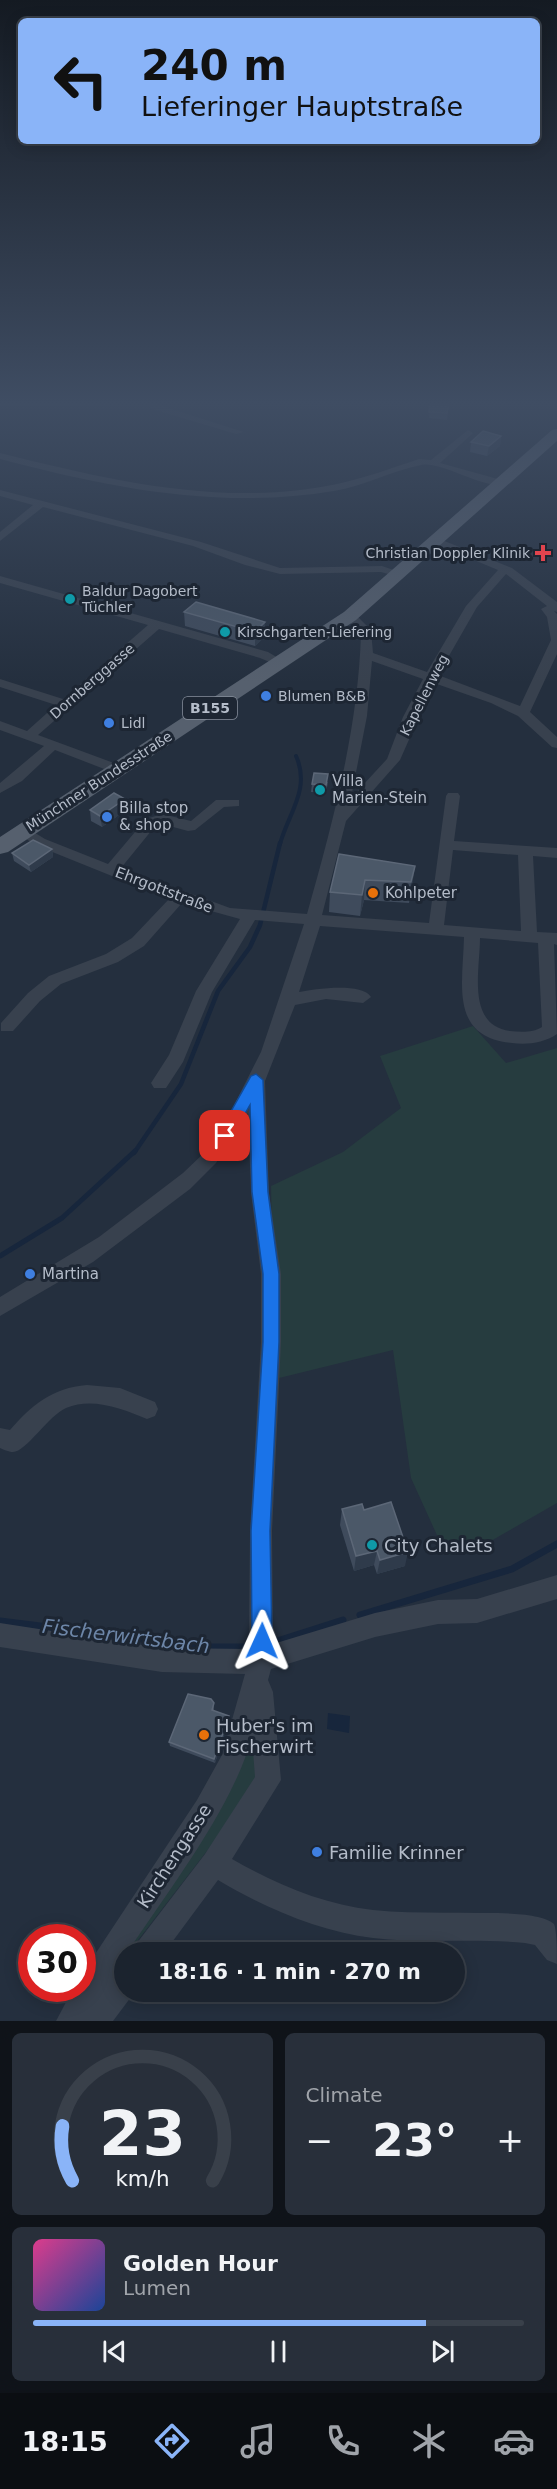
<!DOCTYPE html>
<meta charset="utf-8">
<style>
body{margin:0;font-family:"DejaVu Sans",sans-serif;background:#282f3a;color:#f1f3f6;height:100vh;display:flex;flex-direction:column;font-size:22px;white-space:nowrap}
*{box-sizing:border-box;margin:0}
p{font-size:20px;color:#a0a4aa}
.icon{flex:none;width:33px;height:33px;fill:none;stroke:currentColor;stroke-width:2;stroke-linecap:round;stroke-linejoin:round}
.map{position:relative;height:2021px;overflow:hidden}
.side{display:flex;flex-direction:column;gap:12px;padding:12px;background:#0f1319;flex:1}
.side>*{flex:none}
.top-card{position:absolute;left:18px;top:18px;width:522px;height:126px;border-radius:9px;box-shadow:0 3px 15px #0003,0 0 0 2px #39404a;background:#8ab4f8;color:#111;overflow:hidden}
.speed{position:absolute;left:18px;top:1924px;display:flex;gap:12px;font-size:30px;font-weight:700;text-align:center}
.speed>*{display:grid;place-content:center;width:78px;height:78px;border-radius:50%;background:#1b232e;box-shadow:0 3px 15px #0003,0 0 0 2px #39404a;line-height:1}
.speed .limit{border:9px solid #d22;background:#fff;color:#111}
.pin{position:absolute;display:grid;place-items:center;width:51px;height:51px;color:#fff;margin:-26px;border-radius:12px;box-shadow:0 3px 9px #0006}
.me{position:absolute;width:66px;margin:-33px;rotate:1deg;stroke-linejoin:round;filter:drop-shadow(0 0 4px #0008)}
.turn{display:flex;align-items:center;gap:21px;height:126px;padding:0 24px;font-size:27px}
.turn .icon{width:78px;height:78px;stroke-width:2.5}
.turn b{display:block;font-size:42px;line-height:51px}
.big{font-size:45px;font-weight:700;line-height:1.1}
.side .widget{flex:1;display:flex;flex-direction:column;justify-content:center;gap:9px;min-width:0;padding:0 21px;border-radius:9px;background:#282f3a}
.side .dial{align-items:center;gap:0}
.dial svg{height:156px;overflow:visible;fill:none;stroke:#39404a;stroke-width:7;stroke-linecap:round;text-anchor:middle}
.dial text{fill:#f1f3f6;stroke:none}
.song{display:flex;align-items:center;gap:18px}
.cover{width:72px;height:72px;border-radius:9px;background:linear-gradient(135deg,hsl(330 70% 55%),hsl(220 70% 35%))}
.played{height:6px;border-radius:3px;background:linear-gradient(90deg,#8ab4f8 80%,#39404a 80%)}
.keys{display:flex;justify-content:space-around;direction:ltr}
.heat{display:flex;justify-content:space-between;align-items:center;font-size:33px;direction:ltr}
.side .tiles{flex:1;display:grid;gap:12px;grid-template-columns:1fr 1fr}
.widget:last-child{grid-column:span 2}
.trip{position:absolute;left:114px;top:1942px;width:351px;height:60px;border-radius:30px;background:#1b232e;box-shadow:0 3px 15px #0003,0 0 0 2px #39404a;font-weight:700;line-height:60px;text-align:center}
.menu{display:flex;height:96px;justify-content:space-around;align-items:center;background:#0b0e12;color:#a0a4aa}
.menu .icon{width:42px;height:42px}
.menu .active{color:#8ab4f8}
.menu b{font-size:27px;color:#f1f3f6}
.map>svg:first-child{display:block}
.green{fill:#263c3f}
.water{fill:#17263c}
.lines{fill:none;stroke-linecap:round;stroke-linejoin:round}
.stream-far3{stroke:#17263c;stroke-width:4}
.stream-far2{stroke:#17263c;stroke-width:4.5}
.stream-far1{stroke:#17263c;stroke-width:5}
.stream{stroke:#17263c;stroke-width:7}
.minor{fill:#38414e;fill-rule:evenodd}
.primary{fill:#56606e;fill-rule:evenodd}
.wall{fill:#3f4b5c}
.shaded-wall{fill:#2f3b4b}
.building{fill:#4b5868;stroke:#5c6777;stroke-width:1.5}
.route{fill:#1a73e8;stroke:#114b97;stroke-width:1.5}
.health-dot{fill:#e0444e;stroke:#1d2633;stroke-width:2}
.culture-dot{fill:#0f9aa8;stroke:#1d2633;stroke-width:2}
.shop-dot{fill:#3f7fe0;stroke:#1d2633;stroke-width:2}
.food-dot{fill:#e8710a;stroke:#1d2633;stroke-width:2}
.labels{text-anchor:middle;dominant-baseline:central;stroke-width:6;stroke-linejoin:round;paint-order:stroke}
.far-poi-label{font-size:14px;fill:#b4bcc9;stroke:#1d2633;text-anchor:start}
.far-street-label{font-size:14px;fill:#b4bcc9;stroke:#1d2633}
.shield{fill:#1d2633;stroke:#878f9c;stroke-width:1.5}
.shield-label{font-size:14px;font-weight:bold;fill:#b4bcc9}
.poi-label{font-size:15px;fill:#b4bcc9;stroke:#1d2633;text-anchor:start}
.street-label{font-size:15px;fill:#b4bcc9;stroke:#1d2633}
.near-poi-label{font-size:18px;fill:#b4bcc9;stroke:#1d2633;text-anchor:start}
.near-street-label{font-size:18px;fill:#b4bcc9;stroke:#1d2633}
.near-water-label{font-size:20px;font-style:italic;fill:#6d86a8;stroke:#1d2633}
</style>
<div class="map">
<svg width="557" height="2021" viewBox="0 0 557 2021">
<rect width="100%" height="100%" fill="#242f3e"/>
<path class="green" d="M473,1026L506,1063L557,1048V1503L470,1553L446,1555L411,1478L393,1350L275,1379L271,1186L343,1152L401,1108L380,1056Z
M257,1704L256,1777L227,1825L128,1953H124V1958L106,1981Z"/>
<path class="water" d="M328,1713L350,1716L349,1733L327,1729Z"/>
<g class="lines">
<path class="stream-far3" d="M280,844C288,814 311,789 296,756"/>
<path class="stream-far2" d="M134,1153L181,1084L218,991L250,947L260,925L280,843"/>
<path class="stream-far1" d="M0,1256L62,1218L135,1151"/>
<path class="stream" d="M360,1615L512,1569L557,1544
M0,1621L207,1647H253
M271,1643L343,1620"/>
<path class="minor" d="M0,400H156L159,405L244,432L236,434L152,409L149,404L0,406Z
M468,430L473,433L471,435L440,463L505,481V485C482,489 442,461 421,465C391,471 364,486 334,491C220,510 110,488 0,459V453C109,480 224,508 337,484C365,478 392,468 419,459L431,460Z
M0,490L201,542L280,568L382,566L405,574L399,577L381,572L280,574L245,565L193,546L43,507L0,541V532L33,505L0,496Z
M437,538L512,568L557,602V612L554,611L557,614V654L530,712L557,737V748L552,747L518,716L491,703L434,683L400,760L346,821L322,915L429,923L446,796L448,793H458L460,796L454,841L557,848V858L533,856L537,932L557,933V945L554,944L557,1034C544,1043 527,1045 512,1043C449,1037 463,984 464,937L320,926L299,992C314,989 362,982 371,997L363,1003L326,999L295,1005L265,1081L269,1193L281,1274V1342L272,1531L273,1644L375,1613L438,1600L477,1599L557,1575V1599L477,1623L438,1624L375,1637L271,1669L268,1680L273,1692L281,1780L232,1859C276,1884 322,1904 373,1910C408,1914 443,1912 478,1913C495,1913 541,1912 554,1924C557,1931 557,1954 557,1964L547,1960L535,1945L525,1943C475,1938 423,1944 373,1938C318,1931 265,1908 218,1880L164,1953H133L137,1943L205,1854L255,1777L252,1737C232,1809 169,1889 127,1953H124L114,1973L124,1969V1992L134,1993L113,2021H56L73,1989H82V1974L197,1800L222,1755L245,1674L162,1672L0,1647V1623L162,1648L249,1649L250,1531L261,1342V1274L251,1193L248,1113L216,1163L190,1189L93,1262L0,1316V1297L99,1237L183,1173L204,1153L226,1121L261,1052L304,924L255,920L212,992L183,1062L166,1088H154L151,1083L169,1055L196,991L240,919L182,903L144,946L118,962L61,984L40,1001L13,1031H1V1023L28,993L49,976L106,954L132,938L169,899L35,845L15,831L17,828H27L45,839L108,864L146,819L162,814L191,821L216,800H239V806L224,807L195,830L188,831L162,824L156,825L121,868L230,908L307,914C333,822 358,729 361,634L344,616L354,613L371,630L373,653L427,672L466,606L498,570L433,543L432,541ZM506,574L547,606L541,609L547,617L551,640L520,706L438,675L477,607ZM372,661L423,679L403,717L387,759L351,798L367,716ZM453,850L518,855L521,931L444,925ZM480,938L538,943L542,1027C533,1033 520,1032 510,1031C466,1025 480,970 480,938Z
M0,576L268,652L285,662L279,666L260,658L159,629L38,735L122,766V772H112L55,750L22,781L0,793V783L44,746L0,730V721L27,731L56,705L0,687V679L63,699L148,625L0,583Z
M87,1385L120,1388L155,1402L158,1409L155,1416L147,1419C122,1409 93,1397 66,1408C49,1415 26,1452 13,1452C10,1452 4,1450 0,1448V1428L10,1430C32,1405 52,1388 87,1385Z"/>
<path class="primary" d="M557,429V441L356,620L8,852L0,854V837L344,612L552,430Z"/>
</g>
<path class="wall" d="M430,401L449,403L447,420L429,418Z
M501,436L500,446L487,456L470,452L471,442Z
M184,612L265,622V636L255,646L185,626Z
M328,782L326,793L311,792L312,784Z
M125,799L126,810L102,827L91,821L90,810Z
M52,849L53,857L31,872L14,861L12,853Z
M339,854L415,866L409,903L364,900L360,916L329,912L330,892Z
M342,1509L364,1510L405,1566L377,1574L374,1565L354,1571L340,1525Z
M214,1703V1711L229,1720L215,1763L170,1746L169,1742Z"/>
<path class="shaded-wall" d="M501,436L500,446L487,456L489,446Z
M265,622V636L255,646V632Z
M125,799L126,810L102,827L100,816Z
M52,849L53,857L31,872L29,865Z
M415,866L412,886L409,903L411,882Z
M365,880L364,900L360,916L362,895Z
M377,1551L374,1565L354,1571L356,1556Z
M408,1552L405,1566L377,1574L380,1560Z
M229,1716V1720L215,1763L214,1759Z"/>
<path class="building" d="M430,401L449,403L447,413L429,412Z
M483,431L501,436L489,446L471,442Z
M196,602L265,622L255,632L184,612Z
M314,773L328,774L326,785L312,784Z
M114,793L125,799L100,816L90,810Z
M33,840L52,849L29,865L12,853Z
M339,854L415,866L411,882L365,880L362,895L330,892Z
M391,1502L408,1552L380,1560L377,1551L356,1556L342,1509L362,1504L364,1510Z
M188,1694L211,1699L214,1703L212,1710L229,1716L214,1759L169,1742Z"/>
<linearGradient id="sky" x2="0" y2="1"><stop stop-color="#141a22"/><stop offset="0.59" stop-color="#3f4d63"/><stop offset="1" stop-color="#3f4d63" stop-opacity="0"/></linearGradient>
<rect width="557" height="683" fill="url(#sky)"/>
<path class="route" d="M256,1074L263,1080L268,1192L279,1274V1342L270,1531L272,1641L269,1648L262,1651L255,1648L252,1641L251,1531L263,1342V1274L252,1192L250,1105L230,1140L225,1142L217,1136L251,1076Z"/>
<path class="health-dot" d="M540 544h6v6h6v6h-6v6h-6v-6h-6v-6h6z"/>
<g class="culture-dot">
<circle cx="70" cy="599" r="6"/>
<circle cx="225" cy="632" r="6"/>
<circle cx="320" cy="790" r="6"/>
<circle cx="372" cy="1545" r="6"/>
</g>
<g class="shop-dot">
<circle cx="266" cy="696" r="6"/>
<circle cx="109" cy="723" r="6"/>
<circle cx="107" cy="817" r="6"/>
<circle cx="30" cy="1274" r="6"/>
<circle cx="317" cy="1852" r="6"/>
</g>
<g class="food-dot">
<circle cx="373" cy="893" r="6"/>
<circle cx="204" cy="1735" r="6"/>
</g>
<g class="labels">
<g class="far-poi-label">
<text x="530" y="553" text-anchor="end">Christian Doppler Klinik</text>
<text x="82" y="591">Baldur Dagobert<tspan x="82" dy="16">Tüchler</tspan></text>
<text x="237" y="632">Kirschgarten-Liefering</text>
<text x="278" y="696">Blumen B&amp;B</text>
<text x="121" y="723">Lidl</text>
</g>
<g class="far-street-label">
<text transform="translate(92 681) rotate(-41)">Dornberggasse</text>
<text transform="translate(424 695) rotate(-63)">Kapellenweg</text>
<text transform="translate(99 781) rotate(-33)">Münchner Bundesstraße</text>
</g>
<rect class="shield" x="183" y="697" width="54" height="22" rx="4.5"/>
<g class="shield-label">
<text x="210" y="708">B155</text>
</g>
<g class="poi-label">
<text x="332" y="781">Villa<tspan x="332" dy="17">Marien-Stein</tspan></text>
<text x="119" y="808">Billa stop<tspan x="119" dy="17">&amp; shop</tspan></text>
<text x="385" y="893">Kohlpeter</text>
<text x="42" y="1274">Martina</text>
</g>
<g class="street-label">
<text transform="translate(164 890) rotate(21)">Ehrgottstraße</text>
</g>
<g class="near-poi-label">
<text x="384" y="1545">City Chalets</text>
<text x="216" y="1725">Huber's im<tspan x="216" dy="21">Fischerwirt</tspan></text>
<text x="329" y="1852">Familie Krinner</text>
</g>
<g class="near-street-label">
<text transform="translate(174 1856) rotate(-57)">Kirchengasse</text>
</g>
<g class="near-water-label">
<text transform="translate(126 1636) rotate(7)">Fischerwirtsbach</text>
</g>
</g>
</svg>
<div class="speed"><div class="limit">30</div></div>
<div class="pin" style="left:225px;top:1136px;background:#d93025"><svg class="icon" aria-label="arrive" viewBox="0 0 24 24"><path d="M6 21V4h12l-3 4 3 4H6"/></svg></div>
<svg class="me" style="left:262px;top:1641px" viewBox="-20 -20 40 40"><path d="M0-17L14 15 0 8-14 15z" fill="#1a73e8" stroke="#fff" stroke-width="4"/></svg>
<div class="trip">18:16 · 1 min · 270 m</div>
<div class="top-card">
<div class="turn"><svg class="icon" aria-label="left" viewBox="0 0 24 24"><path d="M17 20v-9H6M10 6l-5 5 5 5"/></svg><div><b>240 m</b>Lieferinger Hauptstraße</div></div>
</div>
</div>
<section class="side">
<div class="tiles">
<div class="widget dial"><svg viewBox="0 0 100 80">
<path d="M14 69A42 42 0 1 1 86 69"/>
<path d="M14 69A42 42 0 0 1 9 41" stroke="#8ab4f8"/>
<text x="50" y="56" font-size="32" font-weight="700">23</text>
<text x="50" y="72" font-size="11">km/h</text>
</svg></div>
<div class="widget"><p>Climate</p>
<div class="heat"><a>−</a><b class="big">23°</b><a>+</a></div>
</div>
<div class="widget">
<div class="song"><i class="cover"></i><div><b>Golden Hour</b><p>Lumen</p></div></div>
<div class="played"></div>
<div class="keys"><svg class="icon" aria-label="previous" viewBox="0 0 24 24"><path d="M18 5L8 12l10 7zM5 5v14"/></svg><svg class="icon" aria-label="pause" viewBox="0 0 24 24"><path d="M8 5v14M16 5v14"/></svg><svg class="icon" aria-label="next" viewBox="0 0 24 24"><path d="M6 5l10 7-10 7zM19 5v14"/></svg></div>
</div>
</div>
</section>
<nav class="menu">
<b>18:15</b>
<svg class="icon active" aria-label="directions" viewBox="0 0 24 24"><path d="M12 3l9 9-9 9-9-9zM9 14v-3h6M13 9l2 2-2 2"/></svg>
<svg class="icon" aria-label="music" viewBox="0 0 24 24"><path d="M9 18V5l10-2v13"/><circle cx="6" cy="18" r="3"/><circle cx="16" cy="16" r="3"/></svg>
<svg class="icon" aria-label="phone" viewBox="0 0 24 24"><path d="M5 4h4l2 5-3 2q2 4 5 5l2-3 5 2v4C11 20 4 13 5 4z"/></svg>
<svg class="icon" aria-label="climate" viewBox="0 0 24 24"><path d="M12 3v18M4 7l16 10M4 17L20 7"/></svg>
<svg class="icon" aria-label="car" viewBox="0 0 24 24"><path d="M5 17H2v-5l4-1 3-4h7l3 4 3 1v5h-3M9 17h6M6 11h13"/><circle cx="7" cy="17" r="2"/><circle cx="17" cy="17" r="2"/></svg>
</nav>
